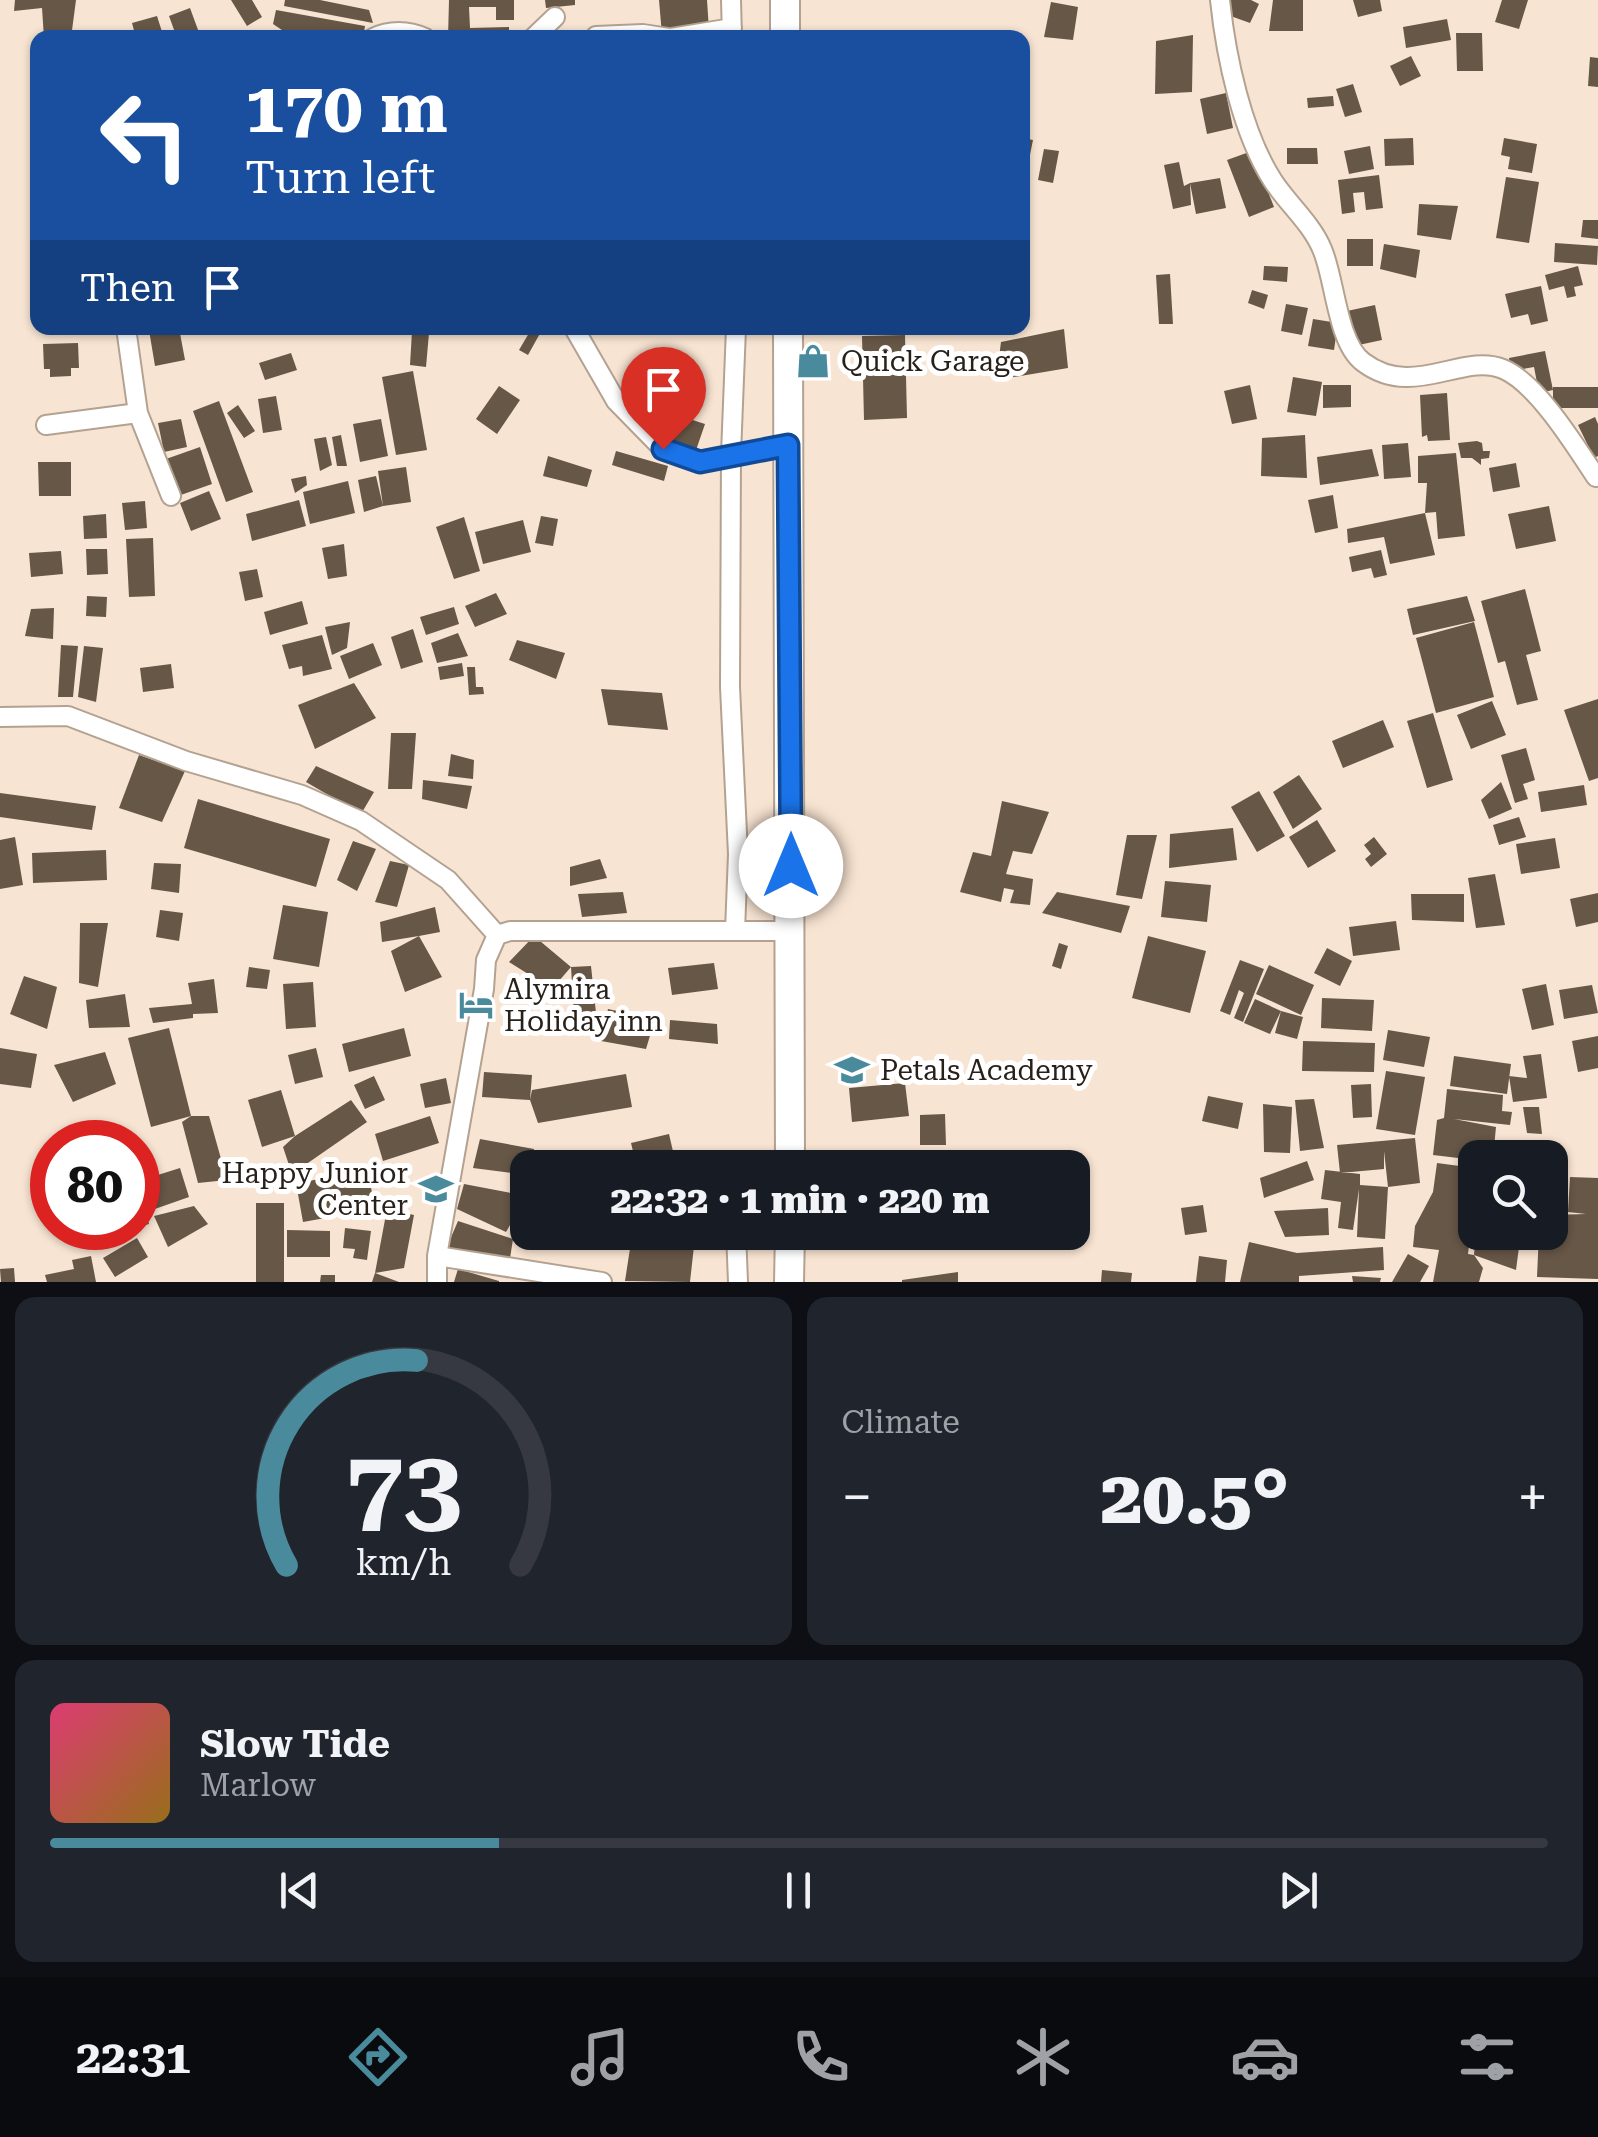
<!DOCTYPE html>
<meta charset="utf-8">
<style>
body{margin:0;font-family:"Roboto Serif",serif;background:#20242c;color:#f1f3f6;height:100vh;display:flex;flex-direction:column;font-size:38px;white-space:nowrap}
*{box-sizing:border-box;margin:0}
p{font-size:32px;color:#9ea1a6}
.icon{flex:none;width:55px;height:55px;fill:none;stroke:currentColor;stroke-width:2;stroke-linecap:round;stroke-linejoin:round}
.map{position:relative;height:1282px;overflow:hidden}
.drawer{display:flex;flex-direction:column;gap:15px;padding:15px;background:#0d0f14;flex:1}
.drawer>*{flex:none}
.top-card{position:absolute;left:30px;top:30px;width:1000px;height:305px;border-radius:20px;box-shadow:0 2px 8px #0004;background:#1a4fa0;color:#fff;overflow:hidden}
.buttons{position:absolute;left:1458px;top:1140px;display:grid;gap:20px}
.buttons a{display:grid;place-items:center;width:110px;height:110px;border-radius:20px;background:#171b24;box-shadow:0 2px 8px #0004;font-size:50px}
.speed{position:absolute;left:30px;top:1120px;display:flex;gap:20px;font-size:50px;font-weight:700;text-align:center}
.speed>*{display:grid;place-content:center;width:130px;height:130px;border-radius:50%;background:#171b24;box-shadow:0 2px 8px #0004;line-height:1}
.speed .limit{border:15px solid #d22;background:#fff;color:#111}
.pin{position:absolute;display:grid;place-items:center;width:85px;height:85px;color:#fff;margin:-102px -42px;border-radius:50% 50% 50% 0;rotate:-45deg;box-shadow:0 0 10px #0007}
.pin .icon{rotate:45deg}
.me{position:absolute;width:110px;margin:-55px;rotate:0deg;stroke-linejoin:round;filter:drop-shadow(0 0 8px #0008)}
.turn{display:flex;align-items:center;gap:35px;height:210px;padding:0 50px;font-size:45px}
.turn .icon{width:130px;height:130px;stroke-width:2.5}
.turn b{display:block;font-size:70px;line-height:85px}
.then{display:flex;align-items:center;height:95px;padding:0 50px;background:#0003;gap:20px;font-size:38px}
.big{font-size:75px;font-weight:800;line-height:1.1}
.drawer .card{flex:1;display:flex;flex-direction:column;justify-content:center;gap:15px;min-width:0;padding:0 35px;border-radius:20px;background:#20242c}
.drawer .dial{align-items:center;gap:0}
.dial svg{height:260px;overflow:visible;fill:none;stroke:#363941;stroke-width:7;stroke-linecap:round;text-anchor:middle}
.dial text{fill:#f1f3f6;stroke:none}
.song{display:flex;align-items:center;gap:30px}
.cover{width:120px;height:120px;border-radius:15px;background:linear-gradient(135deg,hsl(340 70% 55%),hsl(40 70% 35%))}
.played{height:10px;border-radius:5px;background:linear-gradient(90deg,#498b9c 30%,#363941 30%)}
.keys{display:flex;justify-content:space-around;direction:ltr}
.heat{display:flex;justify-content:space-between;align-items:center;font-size:55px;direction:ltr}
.drawer .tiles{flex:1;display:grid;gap:15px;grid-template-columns:1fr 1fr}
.card:last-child{grid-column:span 2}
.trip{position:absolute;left:510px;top:1150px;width:580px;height:100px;border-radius:20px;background:#171b24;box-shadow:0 2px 8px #0004;font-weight:800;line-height:100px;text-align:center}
.dock{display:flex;height:160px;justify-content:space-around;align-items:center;background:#090b0e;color:#9ea1a6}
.dock .icon{width:70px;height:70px}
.dock .selected{color:#498b9c}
.dock b{font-size:45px;color:#f1f3f6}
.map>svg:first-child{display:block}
.building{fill:#675747}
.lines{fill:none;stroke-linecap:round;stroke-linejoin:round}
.minor-casing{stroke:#b4a291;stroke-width:22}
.highway-casing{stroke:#b4a291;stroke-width:32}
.minor{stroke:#fff;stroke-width:18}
.highway{stroke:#fff;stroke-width:28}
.route-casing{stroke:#114b97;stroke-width:25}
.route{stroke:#1a73e8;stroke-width:18}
.labels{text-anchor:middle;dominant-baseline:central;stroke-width:10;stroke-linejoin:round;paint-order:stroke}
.poi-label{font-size:28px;fill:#28211a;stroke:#fff;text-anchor:start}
</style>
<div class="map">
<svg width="1598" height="1282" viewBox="0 0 1598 1282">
<rect width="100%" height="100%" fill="#f8e4d2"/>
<path class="building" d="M15,0H76L71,38H44L42,8L14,11Z
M231,0H252L262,17L247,26Z
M285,0H320L369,10L373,23L284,6Z
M449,0H514V20H496V7H469L470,28L509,27V38H448Z
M545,0H575V5L546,8Z
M659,0H707L709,30L662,35Z
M1229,0H1251L1259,4L1250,23L1225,14Z
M1273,0H1303V31H1269Z
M1353,0H1380L1382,11L1358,17Z
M1502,0H1528L1519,29L1495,22Z
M1051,2L1078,7L1073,40L1044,37Z
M190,8L201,38H177L169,16Z
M276,10L365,26L363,38H294L273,24Z
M157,16L164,38H136L132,23Z
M1447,19L1451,40L1406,48L1403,27Z
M1456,33H1482L1483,71H1457Z
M1193,35L1192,92L1155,94L1156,41Z
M1411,56L1421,76L1400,86L1390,66Z
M1590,57L1598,58V87L1588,86Z
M1353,84L1362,112L1345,117L1336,89Z
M1226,93L1233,128L1207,134L1200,99Z
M1333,96L1334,106L1308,108L1307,98Z
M1022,138L1033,140L1024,184H1022Z
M1413,138L1414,165L1385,166L1384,139Z
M1504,138L1537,144L1532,173L1508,169L1510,157L1501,155Z
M1370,146L1374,169L1349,174L1344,151Z
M1287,148H1317L1318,164H1287Z
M1044,149L1059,151L1053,183L1038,180Z
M1252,151L1274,207L1249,217L1227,160Z
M1179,162L1184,186L1190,183L1191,205L1173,209L1164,165Z
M1379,175L1383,208L1366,210L1364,192L1353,193L1355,212L1342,214L1338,180Z
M1506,177L1539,182L1529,243L1496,238Z
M1220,178L1226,208L1196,214L1190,183Z
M1419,204L1458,206L1451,240L1417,235Z
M1583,220H1598V239L1581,237Z
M1347,239H1373V266H1347Z
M1555,243L1598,246L1597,265L1554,262Z
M1384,244L1420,250L1416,278L1380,269Z
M1264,266L1288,267L1287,282L1263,280Z
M1578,266L1583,285L1574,287L1576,296L1567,298L1564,286L1549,290L1545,275Z
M1170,274L1173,324H1159L1156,275Z
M1541,286L1548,321L1531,325L1528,314L1511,318L1505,294Z
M1252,290L1268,295L1264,309L1248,303Z
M1286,304L1308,308L1302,335L1281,331Z
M1375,305L1382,340L1354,346L1347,311Z
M1313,319L1338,323L1334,350L1308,346Z
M162,328H179L185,360L155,366L149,330Z
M532,328H543L528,355L519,350Z
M1064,329L1068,368L996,380L1001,342Z
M412,331L429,333L426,367L410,365Z
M905,335L907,418L864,420L862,336Z
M78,343L79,368H71V376L50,377V369H44L43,344Z
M1545,351L1553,390V387H1598V408H1553V390L1539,393L1534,367L1511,371L1509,358Z
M291,353L297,370L265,380L259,363Z
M413,371L427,450L396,455L382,377Z
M699,371L700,400L636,403L634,374Z
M1293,377L1322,382L1316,416L1287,412Z
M1250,385L1257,419L1232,424L1224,391Z
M1323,385H1351V407L1323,408Z
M499,386L520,400L497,434L476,419Z
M1447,393L1450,440L1428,441L1427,435L1422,437L1420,395Z
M276,396L282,430L263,433L258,399Z
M219,401L253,492L226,502L193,411Z
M238,405L255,431L244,438L227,413Z
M677,415L705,424L694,456L667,446Z
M1595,417L1598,424V456L1594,458L1578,425Z
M181,419L187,447L164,452L158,423Z
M381,419L388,456L360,462L353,424Z
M341,435L347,466H337L332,437Z
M1305,435L1307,478L1261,476L1262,438Z
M326,437L332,465L320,471L314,439Z
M1477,441L1482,443L1483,451H1490L1489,458L1481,459V465L1472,458H1461L1458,443Z
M1408,443L1411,477L1384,479L1382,445Z
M200,447L212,484L178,496L166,459Z
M1372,449L1379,476L1320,485L1317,457Z
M616,451L668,466L664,481L612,465Z
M1456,453L1465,536L1438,539L1436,512L1425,513L1435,555L1390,564L1384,537L1348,543L1347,529L1425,513L1427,483H1418V456Z
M548,456L592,470L587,487L543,476Z
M38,462H71V496H39Z
M1516,463L1520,487L1493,492L1489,468Z
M406,467L411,502L383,506L378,471Z
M306,476L307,485L295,493L291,479Z
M376,476L383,506L364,512L358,480Z
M348,481L355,513L310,524L303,492Z
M209,491L221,519L191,531L180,503Z
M1333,495L1338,528L1315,533L1308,500Z
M299,500L306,526L252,541L246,514Z
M145,501L147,528L125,530L122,503Z
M1549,506L1556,541L1516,549L1508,514Z
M106,514L107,538L84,539L83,516Z
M541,516L558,519L553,546L535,543Z
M464,517L480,571L454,579L436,527Z
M523,520L531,552L483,564L475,532Z
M153,538L155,596L129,597L126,539Z
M344,544L347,576L328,579L322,548Z
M86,549H107L108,574L87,575Z
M1381,550L1387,575L1374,578L1371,568L1352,572L1349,557Z
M61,551L63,574L31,577L29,553Z
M257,569L263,597L245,601L239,572Z
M1525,589L1541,651L1526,655L1538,700L1517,705L1505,661L1498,663L1481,601Z
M496,593L507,614L475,627L465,606Z
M87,596L107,597L106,617L86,616Z
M1467,596L1475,621L1413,635L1407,609Z
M302,601L308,624L270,635L264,612Z
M454,607L459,624L426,635L420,617Z
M54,608L53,639L25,636L31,609Z
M350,622L347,648L332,655L325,627Z
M1474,622L1494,697L1436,713L1416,638Z
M413,629L423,662L401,669L391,637Z
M458,633L468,656L437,663L431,643Z
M322,635L332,669L303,676L302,666L289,669L282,645Z
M517,640L565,653L556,679L509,660Z
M373,643L382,665L349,679L340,656Z
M61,645L78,646L73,697H58Z
M84,646L103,648L96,702L78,697Z
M462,663L464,676L440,680L438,667Z
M171,664L174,688L143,692L140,668Z
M467,667H475L476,687H483L484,694L469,695Z
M354,683L376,718L315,749L298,705Z
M601,689L662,693L668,730L608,725Z
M1598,699V778L1589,781L1564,710Z
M1492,701L1506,735L1471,749L1457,715Z
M1433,713L1453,780L1427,788L1407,721Z
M1383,720L1394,747L1343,768L1332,741Z
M391,733H416L412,789H388Z
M1526,748L1535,780L1523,784L1528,799L1515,803L1501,755Z
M451,754L474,760L473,779L448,776Z
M139,755L185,771L162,822L119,808Z
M316,766L374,792L361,814L306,782Z
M1299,775L1322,809L1293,829L1273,792Z
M423,780L472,786L467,809L422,799Z
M1501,782L1512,809L1489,819L1481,800Z
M1584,785L1587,805L1541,812L1538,792Z
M1259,791L1285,836L1257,852L1231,807Z
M0,793L96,806L92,830L0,817Z
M198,799L330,839L316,887L184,848Z
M1002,801L1049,812L1032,854L1013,851L1006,874L1033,879L1030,905L1010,903L1014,890L1004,888L1001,902L960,892L973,852L991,856Z
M1519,817L1526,837L1499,845L1493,825Z
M1317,820L1336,851L1308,868L1289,837Z
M1233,828L1237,860L1169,868L1170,834Z
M1127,835H1157L1142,899L1116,895Z
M15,837L23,885L0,889V840Z
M1374,837L1387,854L1371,867L1365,859L1371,854L1364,845Z
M1555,838L1560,868L1521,874L1516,844Z
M353,841L376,849L357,891L337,880Z
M106,850L107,880L33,883L32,853Z
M600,859L607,878L570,886V867Z
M390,861L409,865L397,907L375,902Z
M154,863L181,864L179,893L151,889Z
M1495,874L1505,925L1476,928L1468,878Z
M1165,881L1211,885L1207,922L1161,917Z
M623,892L627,913L582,917L578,894Z
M1057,892L1130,906L1121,933L1042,913Z
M1598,893V922L1576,927L1570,899Z
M1411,894H1464V922L1412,920Z
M283,905L328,912L319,967L273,959Z
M435,907L440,932L419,936L442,977L405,992L391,951L419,936L382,942L380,922Z
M160,910L183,913L179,941L156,937Z
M1396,921L1400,950L1353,956L1349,927Z
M80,923H108L98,987L79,983Z
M534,936L571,967L552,989L509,962Z
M1148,936L1206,951L1190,1013L1132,998Z
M1059,943L1068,946L1061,969L1052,966Z
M1327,948L1352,961L1340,986L1314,973Z
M1240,960L1264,969L1243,1022L1234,1018L1244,993L1239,990L1230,1015L1220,1011Z
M714,963L718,989L672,995L668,968Z
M1269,965L1314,985L1301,1015L1256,994Z
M591,966L596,1013L574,1014L571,967Z
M249,967L270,970L267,989L246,987Z
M24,976L57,987L47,1029L10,1014Z
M214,979L218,1013L193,1014V1018L153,1023L149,1008L192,1004L188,983Z
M313,982L316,1027L286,1029L283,984Z
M1546,984L1554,1025L1532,1030L1522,989Z
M1592,985L1598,1013L1564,1019L1559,990Z
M125,994L130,1027L89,1028L86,1000Z
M1322,998L1374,1000L1372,1031L1321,1028Z
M1255,999L1281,1011L1270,1034L1244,1023Z
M608,1009L655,1019L646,1049L601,1041Z
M1281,1011L1303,1017L1297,1039L1275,1033Z
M670,1020L717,1024L718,1044L669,1039Z
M169,1028L191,1116L151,1127L128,1038Z
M404,1028L411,1056L349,1072L342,1044Z
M1388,1030L1430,1037L1424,1067L1383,1060Z
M1598,1036V1068L1578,1072L1572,1041Z
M1303,1041L1375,1043L1374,1072L1302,1071Z
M0,1048L37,1054L31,1088L0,1084Z
M316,1048L323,1077L295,1084L288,1055Z
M105,1052L116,1084L73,1102L54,1065Z
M1541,1054L1547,1098L1513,1102L1509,1076L1527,1078L1523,1056Z
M1454,1056L1511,1064L1507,1094L1450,1086Z
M1386,1071L1425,1077L1415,1135L1376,1129Z
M484,1072L532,1075L530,1100L482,1097Z
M626,1074L632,1107L538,1123L530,1100L532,1090Z
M374,1076L385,1100L365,1109L354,1085Z
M446,1078L451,1103L425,1108L420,1084Z
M905,1083L909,1116L852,1122L849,1088Z
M1371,1084L1372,1117L1353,1118L1351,1085Z
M1447,1089L1503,1095L1502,1111L1512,1112L1510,1125L1454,1119L1496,1127L1493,1158L1475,1160L1433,1155L1437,1120L1444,1118Z
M281,1090L295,1136L351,1100L367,1122L292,1174L283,1147L295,1136L262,1147L248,1100Z
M1208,1096L1243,1103L1238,1129L1202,1121Z
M1314,1099L1324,1148L1300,1151L1295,1100Z
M1263,1104L1292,1107L1290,1153L1264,1152Z
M1523,1107H1539L1542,1134L1527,1133Z
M945,1114L946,1145H920V1115Z
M191,1116H209L227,1180L198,1183L182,1122Z
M430,1116L439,1143L383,1161L375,1134Z
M669,1134L675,1160L637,1168L631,1143Z
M1415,1138L1420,1183L1388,1187L1384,1151V1169L1340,1173L1337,1145Z
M480,1139L534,1149L532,1168H528V1175L473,1168Z
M598,1151L599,1168H560L559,1154Z
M695,1151L715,1155L712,1166L693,1162Z
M1307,1161L1314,1180L1264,1198L1260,1178Z
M1563,1162L1568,1189L1550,1193V1164Z
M1437,1163L1475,1168V1221L1466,1231L1471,1229L1468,1254L1474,1255L1483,1268L1479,1282H1433L1439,1250L1413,1247L1415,1226L1433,1192Z
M180,1168L189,1197L152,1210L142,1180Z
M1325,1170L1360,1174V1185L1388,1187L1385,1239L1357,1237L1359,1189L1353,1230L1338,1228L1341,1202L1321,1199Z
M368,1171L375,1209L303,1222L296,1183Z
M1570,1177L1598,1178V1279L1537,1277L1539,1232H1550V1215L1586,1214L1568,1212Z
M464,1184L527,1196L506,1232L457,1209Z
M142,1196L149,1224L138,1227V1197Z
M256,1203H284V1282H256Z
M1203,1205L1207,1232L1185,1235L1181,1208Z
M194,1206L208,1224L168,1247L154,1216Z
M1328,1208L1329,1235L1285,1237L1274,1211Z
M387,1209L414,1215L404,1268L375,1273Z
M458,1221L513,1239L509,1265L446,1249Z
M345,1228L371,1231L367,1260L353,1258L355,1249L343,1248Z
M287,1230L330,1231V1257H287Z
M532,1232H561V1235L533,1239Z
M1476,1232H1521L1516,1270L1474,1255Z
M137,1238L148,1257L115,1277L103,1258Z
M631,1242L694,1246L690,1282L625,1281Z
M1249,1242L1297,1253L1383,1247L1384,1270L1299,1276V1282H1240Z
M1408,1254L1429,1266L1420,1282H1392Z
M91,1256L96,1282H47L45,1275L74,1269L72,1260Z
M1199,1256L1227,1260L1225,1282H1196Z
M14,1268L15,1282H1L0,1269Z
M458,1269L499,1281V1282H454Z
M1102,1270L1132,1273L1131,1282H1101Z
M958,1272V1282H902V1280Z
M375,1273L399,1282H372Z
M321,1275H335V1282H320Z
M1352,1276L1381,1278L1380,1282H1353Z"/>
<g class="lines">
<g class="minor-casing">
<path id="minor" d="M731,0L732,37
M1220,0C1226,57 1242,133 1273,181C1288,204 1311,223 1322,249C1335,278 1337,343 1363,362C1413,400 1462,352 1503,369C1537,383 1576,447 1596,477
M596,36L643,34L669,38
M373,38C389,30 408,30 425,38
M533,38L555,17
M671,38L732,28
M574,328L616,401L663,449L700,462L789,445
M138,413L171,496
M46,425L138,413L126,328
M0,717L68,716L186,761L302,795L361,821L448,880L497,935
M735,931L738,854L730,687L731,454L736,328
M736,1232L738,1282
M437,1256L602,1282
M437,1282V1256L484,989L486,960L497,935L510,931H791"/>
</g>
<g class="highway-casing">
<path id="highway" d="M785,0V38
M788,328L790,1168
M789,1282L790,1232"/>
</g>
<use href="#minor" class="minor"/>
<use href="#highway" class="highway"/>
</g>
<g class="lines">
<g class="route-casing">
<path id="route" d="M663,449L700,462L788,445L791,866"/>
</g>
<use href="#route" class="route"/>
</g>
<defs>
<g id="shop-bare" transform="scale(2.7)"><path d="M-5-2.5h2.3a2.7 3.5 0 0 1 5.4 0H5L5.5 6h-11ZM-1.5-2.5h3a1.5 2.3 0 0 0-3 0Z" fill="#498b9c" stroke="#fff" stroke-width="2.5" paint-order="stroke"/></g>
<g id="hotel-bare" transform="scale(2.7)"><path d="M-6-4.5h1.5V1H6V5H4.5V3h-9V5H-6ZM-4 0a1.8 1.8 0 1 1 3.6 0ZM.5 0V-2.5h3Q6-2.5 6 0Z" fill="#498b9c" stroke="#fff" stroke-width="2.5" paint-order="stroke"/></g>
<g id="school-bare" transform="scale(2.7)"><path d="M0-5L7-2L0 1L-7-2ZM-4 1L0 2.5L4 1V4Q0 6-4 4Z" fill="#498b9c" stroke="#fff" stroke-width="2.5" paint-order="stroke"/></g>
</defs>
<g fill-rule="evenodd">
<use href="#shop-bare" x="813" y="361"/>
<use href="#hotel-bare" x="476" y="1005"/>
<use href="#school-bare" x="852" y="1070"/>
<use href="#school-bare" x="436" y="1189"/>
</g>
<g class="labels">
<g class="poi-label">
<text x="841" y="361">Quick Garage</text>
<text x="504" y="989">Alymira<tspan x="504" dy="32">Holiday inn</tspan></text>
<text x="880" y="1070">Petals Academy</text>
<text x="408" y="1173" text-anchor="end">Happy Junior<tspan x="408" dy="32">Center</tspan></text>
</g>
</g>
</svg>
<div class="buttons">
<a><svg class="icon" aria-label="search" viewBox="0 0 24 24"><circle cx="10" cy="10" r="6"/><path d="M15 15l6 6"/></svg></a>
</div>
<div class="speed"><div class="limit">80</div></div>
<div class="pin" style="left:663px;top:449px;background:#d93025"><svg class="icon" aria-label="arrive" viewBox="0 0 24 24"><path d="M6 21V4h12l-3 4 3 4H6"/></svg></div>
<svg class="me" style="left:791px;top:866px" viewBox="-20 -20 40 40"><circle r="19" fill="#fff"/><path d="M0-13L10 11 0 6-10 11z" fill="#1a73e8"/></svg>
<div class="trip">22:32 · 1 min · 220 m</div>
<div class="top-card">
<div class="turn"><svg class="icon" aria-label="left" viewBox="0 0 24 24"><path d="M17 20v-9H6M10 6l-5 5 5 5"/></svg><div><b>170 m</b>Turn left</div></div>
<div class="then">Then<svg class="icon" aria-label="arrive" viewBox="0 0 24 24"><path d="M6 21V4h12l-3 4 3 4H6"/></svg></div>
</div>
</div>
<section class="drawer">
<div class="tiles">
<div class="card dial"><svg viewBox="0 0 100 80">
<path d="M14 69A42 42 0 1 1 86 69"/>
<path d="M14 69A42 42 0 0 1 54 6" stroke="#498b9c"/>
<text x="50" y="56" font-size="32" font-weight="700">73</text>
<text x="50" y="72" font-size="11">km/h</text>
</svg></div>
<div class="card"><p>Climate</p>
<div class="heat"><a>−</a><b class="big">20.5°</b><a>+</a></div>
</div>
<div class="card">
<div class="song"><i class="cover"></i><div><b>Slow Tide</b><p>Marlow</p></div></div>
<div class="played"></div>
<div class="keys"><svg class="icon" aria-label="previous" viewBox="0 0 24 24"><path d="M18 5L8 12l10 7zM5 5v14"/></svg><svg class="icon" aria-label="pause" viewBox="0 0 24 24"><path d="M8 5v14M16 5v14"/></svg><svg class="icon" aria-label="next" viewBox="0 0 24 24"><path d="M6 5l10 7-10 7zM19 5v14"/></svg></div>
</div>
</div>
</section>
<nav class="dock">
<b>22:31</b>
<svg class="icon selected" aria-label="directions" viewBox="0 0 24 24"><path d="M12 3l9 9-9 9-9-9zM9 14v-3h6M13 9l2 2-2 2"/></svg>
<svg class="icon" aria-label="music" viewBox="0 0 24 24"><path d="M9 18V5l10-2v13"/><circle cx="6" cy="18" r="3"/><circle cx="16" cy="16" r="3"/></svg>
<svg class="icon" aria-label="phone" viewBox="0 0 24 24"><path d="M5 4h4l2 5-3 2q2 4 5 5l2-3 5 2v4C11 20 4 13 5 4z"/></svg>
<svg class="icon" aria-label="climate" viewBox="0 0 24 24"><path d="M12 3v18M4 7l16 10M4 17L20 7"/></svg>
<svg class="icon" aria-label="car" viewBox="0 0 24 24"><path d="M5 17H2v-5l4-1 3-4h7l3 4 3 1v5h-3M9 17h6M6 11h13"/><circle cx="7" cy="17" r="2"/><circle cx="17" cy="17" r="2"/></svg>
<svg class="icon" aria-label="filters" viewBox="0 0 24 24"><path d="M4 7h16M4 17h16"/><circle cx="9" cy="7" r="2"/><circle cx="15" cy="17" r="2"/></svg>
</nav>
